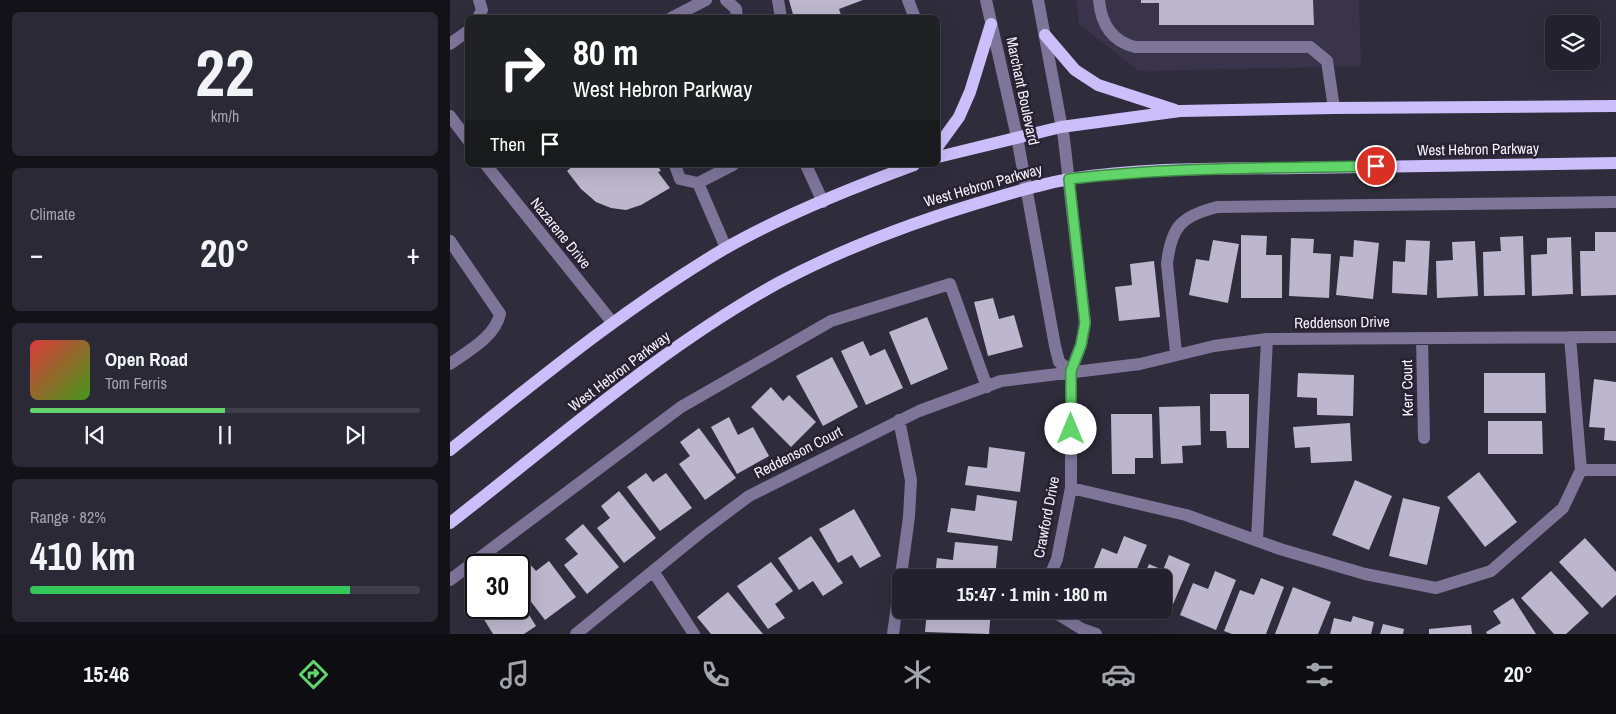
<!DOCTYPE html>
<meta charset="utf-8">
<style>
body{margin:0;font-family:"Archivo Narrow",sans-serif;background:#2b2935;color:#f1f3f6;height:100vh;display:flex;flex-direction:column;font-size:19px;white-space:nowrap}
*{box-sizing:border-box;margin:0}
p{font-size:16px;color:#a3a3aa}
.icon{flex:none;width:28px;height:28px;fill:none;stroke:currentColor;stroke-width:2;stroke-linecap:round;stroke-linejoin:round}
.map{position:relative;flex:1;overflow:hidden}
.sheet{display:flex;flex-direction:column;gap:12px;padding:12px;background:#131219;width:450px}
.sheet>*{flex:none}
.top-card{position:absolute;left:15px;top:15px;width:475px;height:152px;border-radius:8px;box-shadow:0 5px 20px #0002,0 0 0 1px #403e49;background:#202124;color:#fff;overflow:hidden}
.tools{position:absolute;left:1095px;top:15px;display:grid;gap:10px}
.tools a{display:grid;place-items:center;width:55px;height:55px;border-radius:8px;background:#23212d;box-shadow:0 5px 20px #0002,0 0 0 1px #403e49;font-size:25px}
.speed{position:absolute;left:15px;top:554px;display:flex;gap:10px;font-size:25px;font-weight:700;text-align:center}
.speed>*{display:grid;place-content:center;width:65px;height:65px;border-radius:50%;background:#23212d;box-shadow:0 5px 20px #0002,0 0 0 1px #403e49;line-height:1}
.speed .limit{border:2px solid #111;border-radius:8px;background:#fff;color:#111}
.pin{position:absolute;display:grid;place-items:center;width:42px;height:42px;color:#fff;margin:-21px;border:2px solid #fff;border-radius:50%;box-shadow:0 1px 5px #0007}
.me{position:absolute;width:55px;margin:-28px;rotate:0deg;stroke-linejoin:round;filter:drop-shadow(0 0 4px #0008)}
.turn{display:flex;align-items:center;gap:18px;height:105px;padding:0 25px;font-size:22px}
.turn .icon{width:65px;height:65px;stroke-width:2.5}
.turn b{display:block;font-size:35px;line-height:42px}
.then{display:flex;align-items:center;height:48px;padding:0 25px;background:#0003;gap:10px;font-size:19px}
.big{font-size:38px;font-weight:700;line-height:1.1}
.sheet .card{flex:1;display:flex;flex-direction:column;justify-content:center;gap:8px;min-width:0;padding:0 18px;border-radius:8px;background:#2b2935}
.sheet .dial{align-items:center;gap:0}
.dial b{font-size:65px;line-height:1}
.song{display:flex;align-items:center;gap:15px}
.cover{width:60px;height:60px;border-radius:8px;background:linear-gradient(135deg,hsl(0 70% 55%),hsl(100 70% 35%))}
.played{height:5px;border-radius:2px;background:linear-gradient(90deg,#61d56a 50%,#403e49 50%)}
.keys{display:flex;justify-content:space-around;direction:ltr}
.heat{display:flex;justify-content:space-between;align-items:center;font-size:28px;direction:ltr}
.charge{height:8px;border-radius:4px;background:linear-gradient(90deg,#34c759 82%,#403e49 0)}
.trip{position:absolute;left:442px;top:569px;width:280px;height:50px;border-radius:8px;background:#23212d;box-shadow:0 5px 20px #0002,0 0 0 1px #403e49;font-weight:700;line-height:50px;text-align:center}
.dock{display:flex;height:80px;justify-content:space-around;align-items:center;background:#0e0d12;color:#a3a3aa}
.dock .icon{width:35px;height:35px}
.dock .on{color:#61d56a}
.dock b{font-size:22px;color:#f1f3f6}
main{display:flex;flex:1;min-height:0}
.map>svg:first-child{display:block}
.built{fill:#3a344b}
.building{fill:#bcb7cc}
.lines{fill:none;stroke-linecap:round;stroke-linejoin:round}
.minor{stroke:#7e7599;stroke-width:12}
.major{stroke:#ccbefa;stroke-width:12}
.route-casing{stroke:#3f8a45;stroke-width:12}
.route{stroke:#61d56a;stroke-width:9}
.labels{text-anchor:middle;dominant-baseline:central;stroke-width:5;stroke-linejoin:round;paint-order:stroke}
.street-label{font-size:15px;fill:#f3f1fc;stroke:#262231}
</style>
<main>
<section class="sheet">
<div class="card dial"><b>22</b><p>km/h</p></div>
<div class="card"><p>Climate</p>
<div class="heat"><a>−</a><b class="big">20°</b><a>+</a></div>
</div>
<div class="card">
<div class="song"><i class="cover"></i><div><b>Open Road</b><p>Tom Ferris</p></div></div>
<div class="played"></div>
<div class="keys"><svg class="icon" aria-label="previous" viewBox="0 0 24 24"><path d="M18 5L8 12l10 7zM5 5v14"/></svg><svg class="icon" aria-label="pause" viewBox="0 0 24 24"><path d="M8 5v14M16 5v14"/></svg><svg class="icon" aria-label="next" viewBox="0 0 24 24"><path d="M6 5l10 7-10 7zM19 5v14"/></svg></div>
</div>
<div class="card"><p>Range · 82%</p><b class="big">410 km</b><div class="charge"></div></div>
</section>
<div class="map">
<svg width="1166" height="634" viewBox="0 0 1166 634">
<rect width="100%" height="100%" fill="#2f2c3c"/>
<path class="built" d="M626,0H909L911,66L689,71L629,24Z"/>
<path class="building" d="M339,0H413L389,9L392,18H344Z
M691,0H863L864,25H709V3H691Z
M124,165H207L211,171L208,172L220,188L191,205L176,210L161,208L146,202L131,189L117,171Z
M1145,232H1166V295L1131,296L1130,251H1145Z
M791,235L817,236L816,255H832V298H791Z
M1073,236L1075,295L1034,296L1033,252L1051,251L1050,237Z
M1121,237L1123,294L1082,296L1081,255L1097,254V238Z
M841,238L864,239L863,253L881,254L879,298L839,296Z
M763,240L789,244L778,303L739,295L746,259L759,261Z
M904,240L929,243L923,299L886,295L890,256L903,257Z
M956,240L980,241L977,295L942,293L943,261L955,262Z
M1025,241L1028,296L987,298L986,261L1003,260L1002,242Z
M704,261L710,317L669,321L665,287L682,285L680,264Z
M543,298L549,319L564,315L573,347L538,356L524,302Z
M477,317L498,369L461,385L439,332Z
M413,341L420,356L435,349L453,388L416,405L391,351Z
M382,357L408,407L373,426L346,376Z
M848,373L904,375L903,416L867,415V398L847,397Z
M1034,373H1095L1096,413H1034Z
M1144,379L1166,382V441L1154,440L1155,428L1139,427Z
M321,387L333,401L339,395L366,422L341,447L301,407Z
M760,394H799V448H777L776,431H760Z
M750,406L751,445L732,446L733,463L711,464L709,407Z
M661,414H702L703,458H685V474H662Z
M279,417L288,435L303,427L319,456L287,474L261,427Z
M1038,421H1092L1093,454H1038Z
M900,423L902,461L861,463L860,447L845,448L843,427Z
M249,428L286,478L255,500L229,464L240,456L230,442Z
M539,447L575,452L570,492L515,485L518,466L537,468Z
M1029,472L1067,522L1035,547L997,497Z
M196,473L203,482L216,473L242,508L210,531L177,487Z
M905,480L942,496L919,550L882,535Z
M169,491L206,538L174,563L147,528L160,518L151,506Z
M527,495L567,501L562,541L497,532L501,508L525,511Z
M953,498L990,507L977,565L939,556Z
M404,509L431,556L410,568L402,555L388,563L369,529Z
M133,524L169,567L137,594L114,565L128,554L115,539Z
M361,536L393,583L373,596L363,581L349,590L328,558Z
M674,536L697,545L683,578H640L652,548L667,554Z
M1135,538L1166,572V595L1152,608L1109,562Z
M505,542L548,546L545,578H485L487,558L503,560Z
M719,555L740,564L719,614L710,610H714V578H693L699,564L713,570Z
M77,561L86,571L99,561L126,597L95,620L69,586V567Z
M321,562L343,591L325,604L335,618L318,629L287,586Z
M765,571L786,580L766,630L730,615L743,583L758,589Z
M1101,571L1139,613L1116,634H1104L1071,598Z
M811,578L834,587L816,634H782L774,631L790,590L804,595Z
M843,587L881,602L868,634H825Z
M278,592L313,634H261L247,617Z
M1063,598L1086,634H1037L1036,632L1051,623L1043,611Z
M69,599L86,626L74,634H43L27,608H69Z
M477,610H541L539,634L475,632Z
M903,616L924,622L921,634H880L884,618L901,622Z
M933,624L954,629L953,634H930Z
M1021,625L1022,634H979V629Z"/>
<g class="lines">
<path class="minor" d="M276,0L286,9L287,18
M328,0L331,18
M458,0L465,18
M536,0L567,137L605,346L609,362L621,371
M588,0L614,139L635,323L631,345L621,371V488L607,559L599,578
M649,0C651,23 661,41 685,47H860L877,61L884,108
M28,18L32,10L29,0
M221,18L256,0
M0,44L18,31
M0,116L18,140
M36,165L162,322
M225,165L230,179L248,183
M356,165L373,202
M0,241L50,314C45,337 18,351 0,364
M276,248L248,183L283,165
M1120,337L1131,470H1166
M972,338L974,438
M726,353L717,264C721,227 731,216 767,207L1166,202
M621,488L736,515L830,549L915,574L986,588L1041,571L1113,508L1131,470
M807,540L817,339
M203,571L244,634
M0,580L231,407L381,321L500,284L537,387
M601,610L632,629L646,634
M126,634L251,532L299,496L469,411L551,381L690,364L764,346L817,339L1166,337
M443,634L459,517L461,480L449,420"/>
<path class="major" d="M595,35L625,70L648,85L725,110
M488,146L509,117L520,92L541,24
M488,157L611,127L730,111L884,108L1166,106
M0,450C89,379 176,307 274,249C333,215 401,188 464,165
M0,523C107,440 209,349 328,283C392,249 458,224 528,203C558,194 589,184 620,179C695,167 773,169 848,168C954,166 1060,164 1166,163"/>
</g>
<g class="lines">
<g class="route-casing">
<path id="route" d="M621,429V371L631,345L635,323L619,179C721,167 824,168 926,166"/>
</g>
<use href="#route" class="route"/>
</g>
<g class="labels">
<g class="street-label">
<text transform="translate(573 91) rotate(78)">Marchant Boulevard</text>
<text transform="translate(1028 149) rotate(-1)">West Hebron Parkway</text>
<text transform="translate(533 185) rotate(-16)">West Hebron Parkway</text>
<text transform="translate(111 233) rotate(51)">Nazarene Drive</text>
<text transform="translate(892 322) rotate(-1)">Reddenson Drive</text>
<text transform="translate(169 371) rotate(-37)">West Hebron Parkway</text>
<text transform="translate(957 388) rotate(-91)">Kerr Court</text>
<text transform="translate(348 452) rotate(-27)">Reddenson Court</text>
<text transform="translate(596 517) rotate(-79)">Crawford Drive</text>
</g>
</g>
</svg>
<div class="tools">
<a><svg class="icon" aria-label="layers" viewBox="0 0 24 24"><path d="M12 4l9 5-9 5-9-5zM3 14l9 5 9-5"/></svg></a>
</div>
<div class="speed"><div class="limit">30</div></div>
<div class="pin" style="left:926px;top:166px;background:#d93025"><svg class="icon" aria-label="arrive" viewBox="0 0 24 24"><path d="M6 21V4h12l-3 4 3 4H6"/></svg></div>
<svg class="me" style="left:621px;top:429px" viewBox="-20 -20 40 40"><circle r="19" fill="#fff"/><path d="M0-13L10 11 0 6-10 11z" fill="#61d56a"/></svg>
<div class="trip">15:47 · 1 min · 180 m</div>
<div class="top-card">
<div class="turn"><svg class="icon" aria-label="right" viewBox="0 0 24 24"><path d="M7 20v-9h11M14 6l5 5-5 5"/></svg><div><b>80 m</b>West Hebron Parkway</div></div>
<div class="then">Then<svg class="icon" aria-label="arrive" viewBox="0 0 24 24"><path d="M6 21V4h12l-3 4 3 4H6"/></svg></div>
</div>
</div>
</main>
<nav class="dock">
<b>15:46</b>
<svg class="icon on" aria-label="directions" viewBox="0 0 24 24"><path d="M12 3l9 9-9 9-9-9zM9 14v-3h6M13 9l2 2-2 2"/></svg>
<svg class="icon" aria-label="music" viewBox="0 0 24 24"><path d="M9 18V5l10-2v13"/><circle cx="6" cy="18" r="3"/><circle cx="16" cy="16" r="3"/></svg>
<svg class="icon" aria-label="phone" viewBox="0 0 24 24"><path d="M5 4h4l2 5-3 2q2 4 5 5l2-3 5 2v4C11 20 4 13 5 4z"/></svg>
<svg class="icon" aria-label="climate" viewBox="0 0 24 24"><path d="M12 3v18M4 7l16 10M4 17L20 7"/></svg>
<svg class="icon" aria-label="car" viewBox="0 0 24 24"><path d="M5 17H2v-5l4-1 3-4h7l3 4 3 1v5h-3M9 17h6M6 11h13"/><circle cx="7" cy="17" r="2"/><circle cx="17" cy="17" r="2"/></svg>
<svg class="icon" aria-label="filters" viewBox="0 0 24 24"><path d="M4 7h16M4 17h16"/><circle cx="9" cy="7" r="2"/><circle cx="15" cy="17" r="2"/></svg>
<b>20°</b>
</nav>
